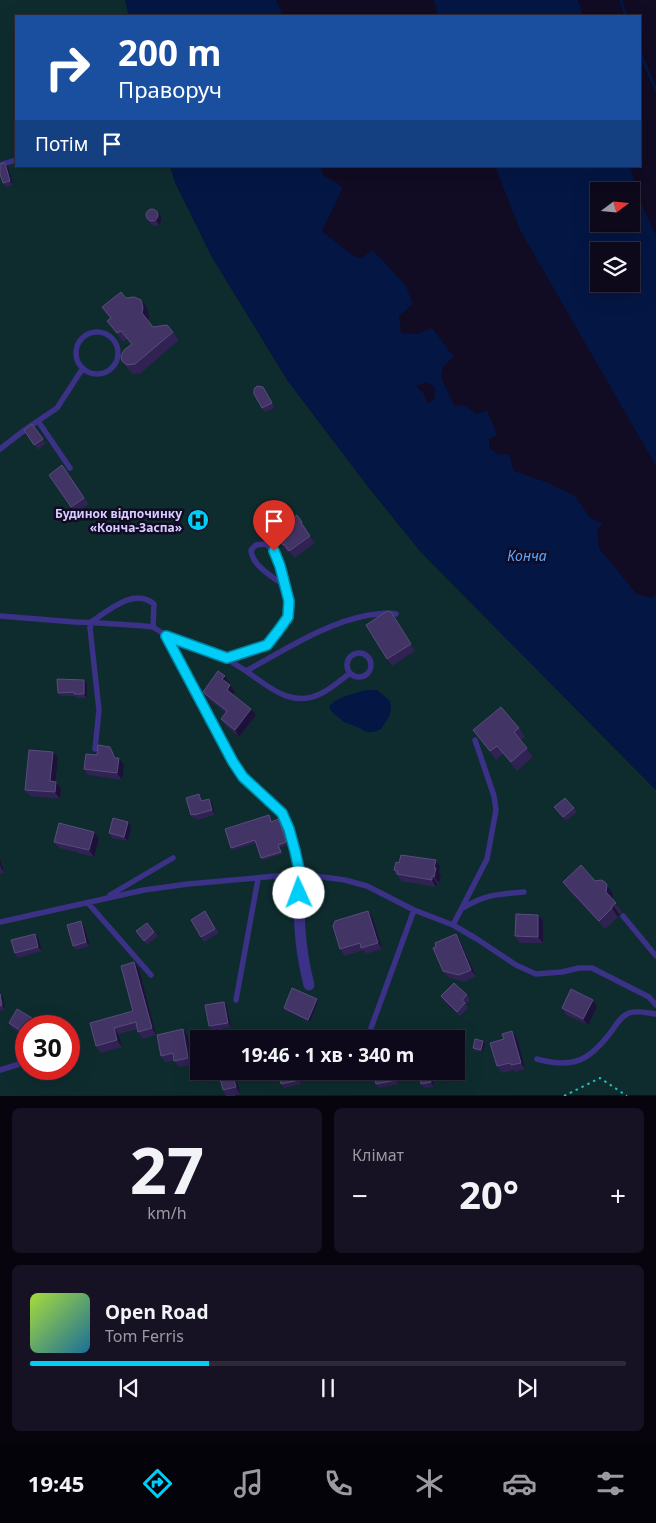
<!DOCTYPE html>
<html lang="uk">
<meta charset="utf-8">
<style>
body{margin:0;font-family:"Noto Sans",sans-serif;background:#161123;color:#f1f3f6;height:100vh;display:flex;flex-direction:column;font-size:19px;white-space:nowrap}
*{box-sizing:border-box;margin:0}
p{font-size:16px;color:#9a9aa2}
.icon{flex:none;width:28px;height:28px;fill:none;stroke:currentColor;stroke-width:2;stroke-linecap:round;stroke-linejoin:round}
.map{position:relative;height:1096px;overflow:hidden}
.details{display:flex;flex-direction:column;gap:12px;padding:12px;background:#07040e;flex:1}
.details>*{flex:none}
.guide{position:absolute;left:15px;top:15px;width:626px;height:152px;border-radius:0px;box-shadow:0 5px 20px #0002,0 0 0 1px #2d2939;background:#1a4fa0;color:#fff;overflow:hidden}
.needle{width:32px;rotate:74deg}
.controls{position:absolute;left:590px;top:182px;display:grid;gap:10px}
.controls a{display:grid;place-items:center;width:50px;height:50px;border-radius:0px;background:#0d081a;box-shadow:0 5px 20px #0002,0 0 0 1px #2d2939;font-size:25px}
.speed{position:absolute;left:15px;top:1015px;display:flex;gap:10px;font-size:25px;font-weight:700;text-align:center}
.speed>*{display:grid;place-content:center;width:65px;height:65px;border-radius:50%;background:#0d081a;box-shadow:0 5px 20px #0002,0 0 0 1px #2d2939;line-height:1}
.speed .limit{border:8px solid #d22;background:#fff;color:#111}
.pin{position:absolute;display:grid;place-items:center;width:42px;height:42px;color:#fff;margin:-51px -21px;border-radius:50% 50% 50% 0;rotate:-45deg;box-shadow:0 0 5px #0007}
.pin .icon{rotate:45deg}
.me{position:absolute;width:55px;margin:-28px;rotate:358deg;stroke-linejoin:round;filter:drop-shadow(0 0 4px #0008)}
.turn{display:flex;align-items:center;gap:18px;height:105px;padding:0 20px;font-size:22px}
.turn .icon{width:65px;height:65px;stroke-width:2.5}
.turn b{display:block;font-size:35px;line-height:42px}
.then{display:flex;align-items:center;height:48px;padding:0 20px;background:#0003;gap:10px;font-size:19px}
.big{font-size:38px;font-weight:700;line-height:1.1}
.details .widget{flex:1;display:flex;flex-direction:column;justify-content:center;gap:8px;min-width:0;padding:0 18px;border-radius:8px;background:#161123}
.details .dial{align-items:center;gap:0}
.dial b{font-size:65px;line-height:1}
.song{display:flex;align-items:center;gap:15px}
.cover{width:60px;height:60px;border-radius:8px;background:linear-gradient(135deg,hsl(80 70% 55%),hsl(200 70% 35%))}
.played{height:5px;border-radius:2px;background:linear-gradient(90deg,#00cdf8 30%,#2d2939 30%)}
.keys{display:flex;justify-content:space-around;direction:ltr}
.heat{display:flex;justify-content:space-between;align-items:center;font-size:28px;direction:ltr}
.details .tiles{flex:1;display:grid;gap:12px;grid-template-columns:1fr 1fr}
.widget:last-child{grid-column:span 2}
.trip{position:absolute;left:190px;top:1030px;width:275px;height:50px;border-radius:0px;background:#0d081a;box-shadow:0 5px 20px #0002,0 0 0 1px #2d2939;font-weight:700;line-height:50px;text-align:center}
.menu{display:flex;height:80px;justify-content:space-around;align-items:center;background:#05030a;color:#9a9aa2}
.menu .icon{width:35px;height:35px}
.menu .on{color:#00cdf8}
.menu b{font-size:22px;color:#f1f3f6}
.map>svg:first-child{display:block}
.green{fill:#0e2c2e;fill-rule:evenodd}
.water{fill:#041643;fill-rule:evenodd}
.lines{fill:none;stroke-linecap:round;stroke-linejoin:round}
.stream{stroke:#041643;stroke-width:3}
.path{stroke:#21bdbf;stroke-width:2;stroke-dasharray:2.5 4;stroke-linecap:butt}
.service{stroke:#3b3187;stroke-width:5.5}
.minor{stroke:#3b3187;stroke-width:11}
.wall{fill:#302253}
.shaded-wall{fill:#1c1138}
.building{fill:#423465;stroke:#594c7e}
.route-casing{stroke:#0085a1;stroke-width:12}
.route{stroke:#00cdf8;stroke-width:9}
.labels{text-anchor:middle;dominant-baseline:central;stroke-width:5;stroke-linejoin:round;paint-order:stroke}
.poi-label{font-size:12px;font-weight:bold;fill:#d7cdff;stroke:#110b23;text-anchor:end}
.water-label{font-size:14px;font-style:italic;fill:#5ba7ff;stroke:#110b23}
</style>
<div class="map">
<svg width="656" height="1096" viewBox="0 0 656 1096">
<rect width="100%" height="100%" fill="#110b23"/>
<path class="green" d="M0,0H125L129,16H16V166H170L175,182L212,257L288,381L370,489L421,552L656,790V1095L0,1096ZM26,1026H69V1069H26ZM199,1039H456V1071H199Z"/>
<path class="water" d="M125,0H276L283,16H129Z
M434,0H578L583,16H438Z
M170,166H321L323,175L343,187L322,231L353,256L362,258L372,250L388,266L406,286L413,304L399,316L401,333L418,334L432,328L454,357L443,367L441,377L454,405L466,406L476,414L487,410L497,435L489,439V448L499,455L509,454L514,471L546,482L575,496L591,519L603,523L597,530L599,548L625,580L637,594L652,598L656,595V790L421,552L370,489L288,381L212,257L175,182ZM427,382L436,389L434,400L427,403L424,394L416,386Z
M495,166H630L644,210L656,235V466L520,230ZM599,191H631V224H599ZM631,251V284H599V251Z
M365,690H377L390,701L391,707L390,715L381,729L373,732H366L360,728L344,722L332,712L329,707C336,697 354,694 365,690Z"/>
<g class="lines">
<path class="stream" d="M621,0L626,16
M640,53L656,90"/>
<path class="path" d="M564,1096L600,1078L627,1096"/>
<path class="service" d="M0,165L16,160
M76 353a21 21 0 1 1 42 0a21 21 0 1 1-42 0Z
M38,421L70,468
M0,449L26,429L57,408L83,368
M0,616C25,618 50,620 75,622C101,623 127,624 153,627L154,604C134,587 108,611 91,622L90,628L99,710L95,749
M153,627L167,636L227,659L246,671C285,650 325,623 369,615C379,614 387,612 396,614
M167,636L233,762L243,777L282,813L289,829L300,874
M347 665a12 12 0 1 1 24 0a12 12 0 1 1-24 0Z
M227,659L267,645L279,631L288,617L289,601L279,566L274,551L266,544L256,545L251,550C252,566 273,577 285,586
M246,671C269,687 291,708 320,694C331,689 341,680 350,673
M110,895L173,858
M88,903L151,975
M463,908C485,894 500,894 524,892
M623,916L656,956
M0,922L144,890L188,884L300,874L345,880L367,886L414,910L453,925L477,939L516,965L536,974L562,972L579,968H592L649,997L656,1005
M453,925L487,859L496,810L494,796L475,740
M236,1000L258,879
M369,1039L371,1028L414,910
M69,1054L74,1053
M537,1059C573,1069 589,1061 611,1032C616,1025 620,1017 629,1013C638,1010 647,1013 656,1014
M0,1070L26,1062"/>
<path class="minor" d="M300,874C298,914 299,946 309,985"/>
</g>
<path class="wall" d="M8,167L13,185L6,187L3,183Z
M158,212L161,217V221L159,225L155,226L151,225L148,220Z
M126,298L147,308L149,316L148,321L153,327L173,332L179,340L141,373L133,374L129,370L122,361L131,345L127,339L123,342L113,329L107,321L110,318L102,307Z
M263,387L275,408L265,412L262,408Z
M32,424L46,443L38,450L24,430Z
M62,465L89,504L75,513L49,475Z
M297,515L307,529L305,530L315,543L294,558L289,551L287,552L276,536L278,535L285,524Z
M395,619L415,651L392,666L387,659Z
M230,683L229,684L235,692L233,695L256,715L239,737L226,726L221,719L226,713L208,699L203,692Z
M87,684V698H76L75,696H60L58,693Z
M519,728L525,737L520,740L533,757L517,771L503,754L496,760L473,730Z
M53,752L58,758L56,782L61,788L60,799L30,796L25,790Z
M114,754L116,758L124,765L122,780L88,775L84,769L97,755Z
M202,799V801L209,799L212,803L215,815L197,820L196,818L194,819L191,815Z
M554,807L574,808L577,812L566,821Z
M270,817L272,821L279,819L280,821L288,845L280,847L282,854L263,860L261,858L256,843L233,850L231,848Z
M128,822L131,826L128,841L112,838L109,833Z
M94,832L99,838L94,857L59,848L54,842Z
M0,859L4,872L0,874Z
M440,867L439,873L441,875L439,883H437L436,887L401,881L394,870Z
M595,881L613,894L612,899L622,912L619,914L618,917L605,929L569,891L563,882Z
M368,911L373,918L382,949L366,954L363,950L345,956L340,949Z
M538,915L543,921V943H520L515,936Z
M208,916L219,933L204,942L201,937Z
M147,923L158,936L147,945L136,931Z
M84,926L90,946L76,950L73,946Z
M35,934L38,938L42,951L18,958L15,953Z
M456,934L460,941L476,976L464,982L448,977L443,971L436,947Z
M134,962L139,969L156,1035L143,1039L138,1032V1029L118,1034L122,1047L101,1053L96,1046L90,1023L133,1011Z
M0,994L3,998L5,1010L0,1011Z
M467,995L470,1000L466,1004L468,1008L460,1016L444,1001L441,996Z
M317,999L318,1001L310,1022L285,1010L284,1008Z
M227,1006L231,1027L212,1031L209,1026Z
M597,1007L588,1025L566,1015L562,1008Z
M37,1021L40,1026H26V1037L13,1029L9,1023Z
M183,1029L188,1036L193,1065L179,1067L174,1061L165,1062L161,1056Z
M517,1038L525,1069L516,1072L514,1070L502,1073L497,1066Z
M483,1041L485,1043L483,1052L475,1051L473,1048Z
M218,1071H252L236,1076L240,1094L233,1096H226L223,1090Z
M278,1071H299L302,1084L284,1088L281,1084Z
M397,1071L399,1084L379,1088L376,1084Z
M419,1071H430L432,1073L434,1087L424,1088L421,1084Z"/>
<path class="shaded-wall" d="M5,163L8,167L13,185L10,181Z
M158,212L161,217V221L159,225L156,220Z
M141,300L147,308L149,316L148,322L142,313Z
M225,676L230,683L227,686L222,679Z
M84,680L87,684V698L84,694Z
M230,685L235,692L232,697L227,690Z
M251,709L256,715L239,737L235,730Z
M110,747L114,754L119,762V758L124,765L122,780L117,773L115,758Z
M53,752L58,758L55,788L50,781Z
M56,782L61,788L60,799L55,792Z
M209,799L212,803L215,815L212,810Z
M279,819L280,821L288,845L286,842Z
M128,822L131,826L128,841L124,837Z
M94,832L99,838L94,857L89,850Z
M0,859L4,872L1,868L0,864Z
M436,860L440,867L439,873L441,875L439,883L434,877V868Z
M432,876L437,883L436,887L432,880Z
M605,882L613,894L612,901L606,892Z
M613,905L619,914L618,917L612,908Z
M368,911L373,918L382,949L378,943Z
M538,915L543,921V943L538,937Z
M81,921L84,926L90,946L86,942Z
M35,934L38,938L42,951L38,947Z
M456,934L460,941L476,976L471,970Z
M134,962L139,969L156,1035L152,1028Z
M0,994L3,998L5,1010L2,1005Z
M317,999L318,1001L310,1022L308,1020Z
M593,1000L597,1007L588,1025L583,1019Z
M224,1002L227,1006L231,1027L228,1023Z
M37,1021L40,1026H34Z
M114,1028L118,1034L122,1047L117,1040Z
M183,1029L188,1036L193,1065L188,1058Z
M512,1031L517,1038L525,1069L521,1063Z
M483,1041L485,1043L483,1052L481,1050Z
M232,1071H233L236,1076L240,1094L236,1087Z
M297,1071H299L302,1084L299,1080Z
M395,1071H397L399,1084L396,1080Z
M429,1071H430L432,1073L434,1087L431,1082Z"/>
<path class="building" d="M5,163L10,181L3,183L0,174V164Z
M146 215a6 6 0 1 1 12 0a6 6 0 1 1-12 0Z
M121,292L126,298L134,297L141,300L143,307L142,313L153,327L167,325L173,332L135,364L127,365L122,361L121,356L124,350L132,344L121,331L117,333L107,321L111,318L102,307Z
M257,386L263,387L272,403L262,408L254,394V389Z
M32,424L43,439L34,445L24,430Z
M62,465L84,498L71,507L49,475Z
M297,515L302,522L301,523L310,536L289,551L284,544L283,545L276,536L278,535L273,527L282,520L285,524Z
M387,611L391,612L411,644L387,659L366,625Z
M218,671L225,676L222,679L230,685L227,690L251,709L235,730L221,719L227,711L203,692Z
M57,679L84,680V694H74V692L58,693Z
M501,707L519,728L514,732L527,748L511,762L497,746L490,751L473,730Z
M98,745L110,747L115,758H119L117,773L84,769L86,754L97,755Z
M29,750L53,752L50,781L56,782L55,792L25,790Z
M199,794L201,801L209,799L212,810L194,815V814L191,815L186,798Z
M565,798L574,808L563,817L554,807Z
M269,815L271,822L279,819L286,842L278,845L281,852L261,858L255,840L231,848L225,829Z
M113,818L128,822L124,837L109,833Z
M59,823L94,832L89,850L54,842Z
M401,855L436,860L434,868H436L434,877L432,876V880L397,874V871L394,870L396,862L399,863Z
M581,865L595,881L601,880L605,882L607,885L606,892L616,903L613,905L612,908L599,921L563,882Z
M205,911L215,929L201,937L191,920Z
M368,911L378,943L361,948L360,943L340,949L333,926L335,921Z
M516,914L538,915V937L515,936Z
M81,921L86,942L73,946L67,925Z
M147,923L154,932L144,941L136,931Z
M35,934L38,947L15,953L11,940Z
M456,934L471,970L459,975L443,971L433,948L436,947L435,943Z
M134,962L152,1028L138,1032L136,1022L114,1028L117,1040L96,1046L90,1023L133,1011L121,966Z
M454,983L467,995L462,1000L465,1003L457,1012L441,996Z
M292,988L317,999L308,1020L284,1008Z
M571,989L593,1000L583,1019L562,1008Z
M0,994L2,1005L0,1006Z
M224,1002L228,1023L209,1026L205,1005Z
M17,1009L37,1021L34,1026H26V1034L9,1023Z
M183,1029L188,1058L174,1061L173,1053L161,1056L157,1035Z
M512,1031L521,1063L511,1065L510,1063L497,1066L490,1043L504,1039L502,1034Z
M253,1032L255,1039H234V1037Z
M475,1039L483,1041L481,1050L473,1048Z
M218,1071H232L236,1087L223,1090Z
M278,1071H297L299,1080L281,1084Z
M383,1071H395L396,1080L376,1084L374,1073Z
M419,1071H429L431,1082L421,1084Z"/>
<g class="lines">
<g class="route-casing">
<path id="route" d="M274,551L280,566L289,601L288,617L278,631L267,645L227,658L166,636L233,762L243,777L282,813L289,829L295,851L300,874L299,893"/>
</g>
<use href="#route" class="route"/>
</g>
<defs>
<g id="hospital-disc" transform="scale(1.125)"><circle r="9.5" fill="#00cdf8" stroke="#110b23"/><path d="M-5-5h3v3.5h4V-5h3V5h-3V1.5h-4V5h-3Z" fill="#111"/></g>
</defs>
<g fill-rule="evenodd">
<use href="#hospital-disc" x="198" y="520"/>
</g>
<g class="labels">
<g class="poi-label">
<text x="182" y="513">Будинок відпочинку<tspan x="182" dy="14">«Конча-Заспа»</tspan></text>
</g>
<g class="water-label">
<text x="527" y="555">Конча</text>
</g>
</g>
</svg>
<div class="controls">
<a><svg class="needle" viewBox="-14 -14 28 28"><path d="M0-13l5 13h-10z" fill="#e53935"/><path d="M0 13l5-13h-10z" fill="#9a9aa2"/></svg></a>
<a><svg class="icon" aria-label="layers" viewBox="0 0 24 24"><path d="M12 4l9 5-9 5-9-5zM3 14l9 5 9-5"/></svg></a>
</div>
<div class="speed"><div class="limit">30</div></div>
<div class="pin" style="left:274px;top:551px;background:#d93025"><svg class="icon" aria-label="arrive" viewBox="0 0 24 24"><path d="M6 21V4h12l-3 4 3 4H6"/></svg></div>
<svg class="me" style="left:299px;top:893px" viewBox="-20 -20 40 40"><circle r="19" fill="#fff"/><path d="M0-13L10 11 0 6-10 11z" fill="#00cdf8"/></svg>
<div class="trip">19:46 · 1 хв · 340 m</div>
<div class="guide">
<div class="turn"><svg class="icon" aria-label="right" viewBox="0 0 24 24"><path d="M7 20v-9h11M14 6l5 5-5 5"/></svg><div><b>200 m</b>Праворуч</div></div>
<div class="then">Потім<svg class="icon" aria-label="arrive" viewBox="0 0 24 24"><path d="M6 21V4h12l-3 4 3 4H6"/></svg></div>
</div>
</div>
<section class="details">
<div class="tiles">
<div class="widget dial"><b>27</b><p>km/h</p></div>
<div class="widget"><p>Клімат</p>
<div class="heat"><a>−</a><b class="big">20°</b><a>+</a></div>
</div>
<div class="widget">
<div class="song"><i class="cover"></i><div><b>Open Road</b><p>Tom Ferris</p></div></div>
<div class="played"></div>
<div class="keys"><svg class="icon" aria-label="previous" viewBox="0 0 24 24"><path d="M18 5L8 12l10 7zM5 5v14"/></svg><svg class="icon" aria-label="pause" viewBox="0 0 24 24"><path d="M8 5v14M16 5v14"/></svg><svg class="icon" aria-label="next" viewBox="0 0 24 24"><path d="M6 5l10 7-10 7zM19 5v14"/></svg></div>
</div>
</div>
</section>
<nav class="menu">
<b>19:45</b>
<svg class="icon on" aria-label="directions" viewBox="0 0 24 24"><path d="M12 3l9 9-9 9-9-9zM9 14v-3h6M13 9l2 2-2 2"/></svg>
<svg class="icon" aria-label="music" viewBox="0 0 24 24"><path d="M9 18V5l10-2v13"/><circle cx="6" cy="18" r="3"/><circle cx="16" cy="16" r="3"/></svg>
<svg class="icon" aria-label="phone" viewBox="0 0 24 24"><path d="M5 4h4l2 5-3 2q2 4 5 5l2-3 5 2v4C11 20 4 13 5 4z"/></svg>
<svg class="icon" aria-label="climate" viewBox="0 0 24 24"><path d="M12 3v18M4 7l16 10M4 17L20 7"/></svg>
<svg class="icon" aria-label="car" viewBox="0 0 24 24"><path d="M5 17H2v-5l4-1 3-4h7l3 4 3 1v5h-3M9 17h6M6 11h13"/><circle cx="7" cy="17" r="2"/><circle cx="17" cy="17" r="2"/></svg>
<svg class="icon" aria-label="filters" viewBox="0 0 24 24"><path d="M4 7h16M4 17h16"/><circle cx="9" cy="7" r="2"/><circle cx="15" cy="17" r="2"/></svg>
</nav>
